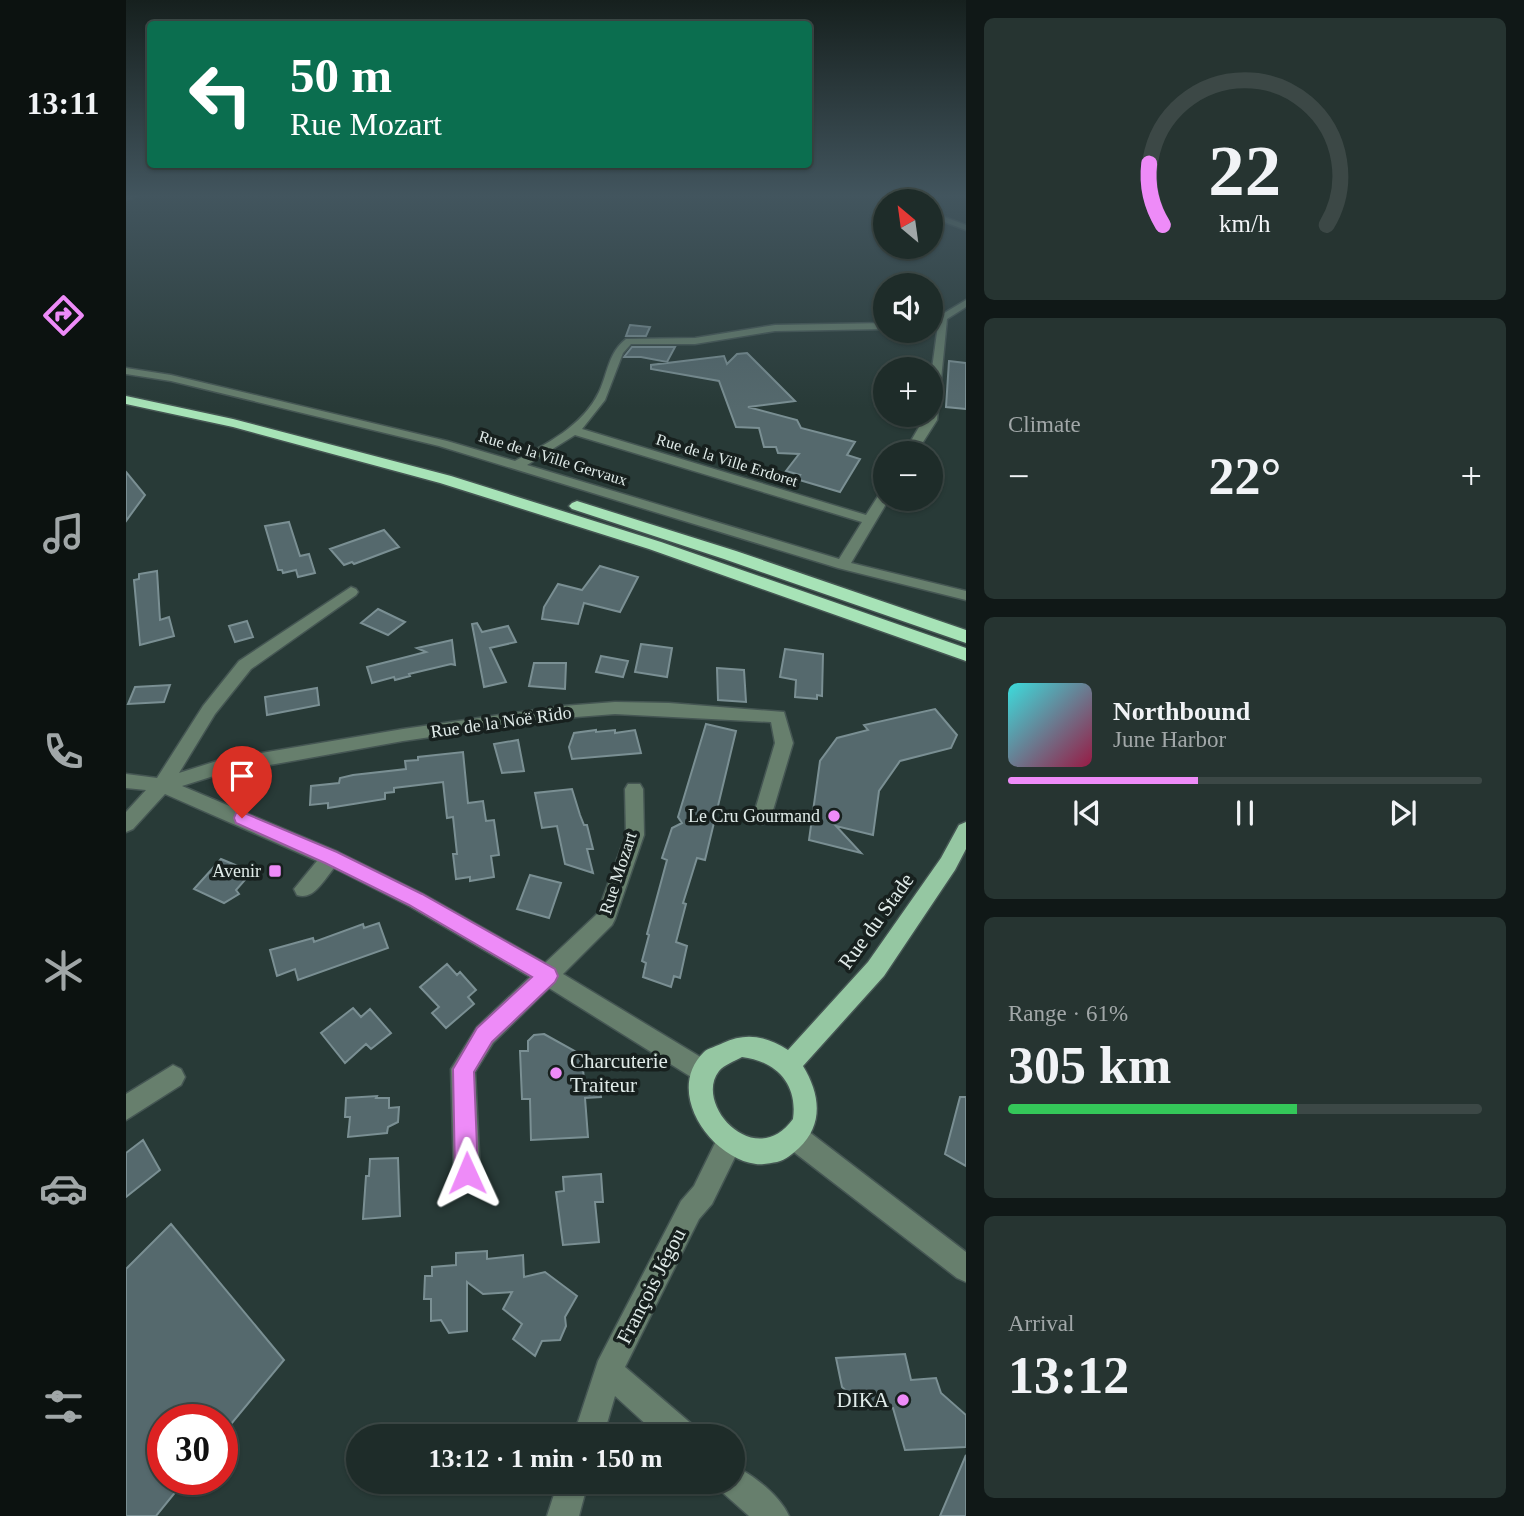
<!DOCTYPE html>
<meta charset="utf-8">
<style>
body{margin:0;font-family:"Times New Roman",serif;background:#263431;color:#f1f3f6;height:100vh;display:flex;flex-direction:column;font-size:26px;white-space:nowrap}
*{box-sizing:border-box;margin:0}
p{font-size:23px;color:#a1a7a8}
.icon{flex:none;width:38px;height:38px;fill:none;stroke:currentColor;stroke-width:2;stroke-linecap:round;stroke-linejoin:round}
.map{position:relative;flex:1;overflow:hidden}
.side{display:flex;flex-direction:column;gap:18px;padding:18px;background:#101817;width:558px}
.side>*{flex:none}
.guide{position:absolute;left:21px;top:21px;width:665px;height:147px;border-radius:7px;box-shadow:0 2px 5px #0004,0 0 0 2px #3c4846;background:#0b6e4f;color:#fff;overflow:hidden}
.needle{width:46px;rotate:331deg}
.fabs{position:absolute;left:747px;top:189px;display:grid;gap:14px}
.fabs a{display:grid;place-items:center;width:70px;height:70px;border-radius:50%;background:#1e2c29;box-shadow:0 2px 5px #0004,0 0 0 2px #3c4846;font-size:35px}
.speed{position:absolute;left:21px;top:1404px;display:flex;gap:14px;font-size:35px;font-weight:700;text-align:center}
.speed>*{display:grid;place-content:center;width:91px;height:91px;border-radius:50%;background:#1e2c29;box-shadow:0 2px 5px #0004,0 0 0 2px #3c4846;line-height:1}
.speed .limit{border:10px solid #d22;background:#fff;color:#111}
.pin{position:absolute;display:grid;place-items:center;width:60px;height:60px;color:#fff;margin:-72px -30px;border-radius:50% 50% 50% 0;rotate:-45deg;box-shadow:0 0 7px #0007}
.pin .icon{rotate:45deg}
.me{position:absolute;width:77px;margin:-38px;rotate:359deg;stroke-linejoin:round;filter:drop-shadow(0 0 5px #0008)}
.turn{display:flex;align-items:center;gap:24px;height:147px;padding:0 28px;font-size:32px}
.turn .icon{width:91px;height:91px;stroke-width:2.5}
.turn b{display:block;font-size:49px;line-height:60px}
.big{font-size:52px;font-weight:700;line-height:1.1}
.side .widget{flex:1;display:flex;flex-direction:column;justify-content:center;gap:10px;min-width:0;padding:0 24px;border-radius:10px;background:#263431}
.side .dial{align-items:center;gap:0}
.dial svg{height:182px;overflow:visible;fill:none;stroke:#3c4846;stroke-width:7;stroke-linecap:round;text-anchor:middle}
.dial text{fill:#f1f3f6;stroke:none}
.song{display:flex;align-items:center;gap:21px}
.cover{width:84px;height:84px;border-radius:10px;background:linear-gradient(135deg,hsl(180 70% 55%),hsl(340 70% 35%))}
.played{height:7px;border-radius:4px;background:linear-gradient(90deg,#ee8bf8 40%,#3c4846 40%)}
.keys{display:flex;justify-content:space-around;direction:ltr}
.heat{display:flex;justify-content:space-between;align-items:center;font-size:38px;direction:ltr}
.charge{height:10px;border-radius:5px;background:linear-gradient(90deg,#34c759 61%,#3c4846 0)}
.trip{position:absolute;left:220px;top:1424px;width:399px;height:70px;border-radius:35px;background:#1e2c29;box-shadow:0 2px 5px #0004,0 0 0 2px #3c4846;font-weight:700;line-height:70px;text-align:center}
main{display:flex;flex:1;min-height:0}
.tab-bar{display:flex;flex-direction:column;width:126px;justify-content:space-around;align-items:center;background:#0c1210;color:#a1a7a8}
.tab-bar .icon{width:49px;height:49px}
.tab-bar .selected{color:#ee8bf8}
.tab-bar b{font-size:32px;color:#f1f3f6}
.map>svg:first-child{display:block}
.building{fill:#55696d;stroke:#7a8f93;stroke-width:2}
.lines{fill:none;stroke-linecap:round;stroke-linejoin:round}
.minor-casing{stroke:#455653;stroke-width:3}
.major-casing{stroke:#455653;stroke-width:3}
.highway-casing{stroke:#455653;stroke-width:3}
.minor{fill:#677f6d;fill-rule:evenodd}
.major{fill:#95c7a2;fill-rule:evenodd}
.highway{fill:#a7e3b7;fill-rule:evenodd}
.route{fill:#ee8bf8;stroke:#9b5aa1;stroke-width:2}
.poi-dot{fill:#ee8bf8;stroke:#17201e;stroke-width:2.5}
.labels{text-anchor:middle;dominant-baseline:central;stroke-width:7;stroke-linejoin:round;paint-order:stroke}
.far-street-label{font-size:16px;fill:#e0ebe9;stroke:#17201e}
.street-label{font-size:18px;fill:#e0ebe9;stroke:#17201e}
.poi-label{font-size:18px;fill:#e0ebe9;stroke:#17201e;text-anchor:end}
.near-street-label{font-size:21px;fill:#e0ebe9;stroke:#17201e}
.near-poi-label{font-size:21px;fill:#e0ebe9;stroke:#17201e;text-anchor:start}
</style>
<main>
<nav class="tab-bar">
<b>13:11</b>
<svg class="icon selected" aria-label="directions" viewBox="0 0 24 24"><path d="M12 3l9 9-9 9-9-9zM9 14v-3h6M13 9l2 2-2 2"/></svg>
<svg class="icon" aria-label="music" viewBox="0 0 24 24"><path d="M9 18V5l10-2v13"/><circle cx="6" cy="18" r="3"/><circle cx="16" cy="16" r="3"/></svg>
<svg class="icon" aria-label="phone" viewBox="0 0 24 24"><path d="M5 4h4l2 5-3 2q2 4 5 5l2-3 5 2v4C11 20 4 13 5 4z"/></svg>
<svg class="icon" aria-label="climate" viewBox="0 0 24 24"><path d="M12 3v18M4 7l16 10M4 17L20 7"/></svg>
<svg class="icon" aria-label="car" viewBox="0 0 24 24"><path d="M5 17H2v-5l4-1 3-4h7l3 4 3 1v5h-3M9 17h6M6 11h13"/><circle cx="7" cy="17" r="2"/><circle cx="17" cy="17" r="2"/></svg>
<svg class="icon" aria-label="filters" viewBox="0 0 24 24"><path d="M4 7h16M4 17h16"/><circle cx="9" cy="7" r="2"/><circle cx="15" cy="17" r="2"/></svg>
</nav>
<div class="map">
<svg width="840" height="1516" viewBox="0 0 840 1516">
<rect width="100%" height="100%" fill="#283a37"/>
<path class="building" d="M504,325L524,327L520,336H500Z
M506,347H549L541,362L515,357H498Z
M621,353L669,401L622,407L671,420L675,428L729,442L721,455L734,459L714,492L670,479L674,475L660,471L673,454L652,453L650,447H638L633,428L610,427L593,381L525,369V365L598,356L601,364L611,354Z
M823,361L840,363V409L820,407Z
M0,472L19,495L0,521Z
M163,522L174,556L183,554L189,573L172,577L170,570L157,573L156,570H152L139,526Z
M258,530L273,547L228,564L226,562L218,565L204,549Z
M474,566L512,577L494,612L458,603L452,624L416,619L418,607L432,584L456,590Z
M31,571L34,620L43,617L48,636L14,645L8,580L13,579V574Z
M252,609L279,622L262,635L235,623Z
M121,621L127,637L109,642L103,626Z
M351,623L356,632L382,626L390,642L364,648L380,682L358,687L346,624Z
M326,640L329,665L325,664L283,674L284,676L269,680L268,677L246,683L241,667L300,652L291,648Z
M515,644L546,648L541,677L509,672Z
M659,649L697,654L696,696L691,695V699L669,697L670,680L654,677Z
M475,656L502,661L497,677L470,672Z
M408,663H440L439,689L403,686Z
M591,668L618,670L620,702L592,700Z
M44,685L38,702L2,704L9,687Z
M191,688L193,705L141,715L139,697Z
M809,709L831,735L825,748L774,761L753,791L747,835L710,826L735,853L683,840L694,761L711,738L742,730L738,725Z
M580,724L610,731L579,860L571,858L557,903L560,904L550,942L561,946L554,978L548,976L545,987L517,977L520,963L516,961L523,935L521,934L541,860L536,858L546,828L556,823L552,817Z
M470,730V732L489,730V733L509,730L515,753L446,759L443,747L448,733Z
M392,740L398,771L376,773L368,744Z
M337,752L342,803L357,801L360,821L368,820L373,855L365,856L368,877L344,881V877L330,879L327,854H331L327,817L321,818L317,782L268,788V792L259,793V799L202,808V803L184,805L185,786L213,783L214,778L227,775L280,769L279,761L292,760V757Z
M446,789L454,815L458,825H461L467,849H461L467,873L439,864L431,826L416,828L409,793Z
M95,859L126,872L110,890L113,894L98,903L68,889Z
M404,875L435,883L423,918L391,909Z
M253,923L262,948L172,980L169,969L151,976L144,950L187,938L188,942L237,924L238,928Z
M321,964L331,975L334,972L350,990L342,997L348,1004L320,1028L306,1013L313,1007L294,987Z
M227,1008L235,1017L244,1009L265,1033L245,1049L240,1044L219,1063L195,1033Z
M418,1034L456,1055L458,1081L473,1080L475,1097L459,1098L462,1137L405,1140L404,1099H396L394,1051H402V1041L408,1035Z
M251,1096L250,1098H263V1108L273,1107L272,1122L262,1127L261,1133L222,1137L224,1117H219L220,1098Z
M834,1097H840V1166L819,1154Z
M17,1140L34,1170L0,1197V1153Z
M272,1158L274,1216L237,1219L240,1176H243L244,1159Z
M475,1174L477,1202H469L473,1242L437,1245L430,1192L438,1191L437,1177Z
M45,1224L158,1360L96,1435V1419H37V1479H60L30,1516H0V1269Z
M361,1251V1259L397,1255L398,1277L419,1272L451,1296L439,1317L440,1326L434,1340L416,1341L409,1356L387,1339L396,1324L377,1309L386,1292L357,1294L341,1282V1331L323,1333L315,1320L305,1321V1299H298L299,1276H306V1267L330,1265V1253Z
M779,1354L785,1380L810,1378L815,1393L840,1415V1447L779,1450L767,1408L740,1409L716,1387L710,1358Z
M840,1455V1516H814Z"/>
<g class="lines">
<g class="minor-casing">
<path id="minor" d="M0,196H13L0,200Z
M764,196H773L783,201H774Z
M805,212L840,225V230L805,217Z
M840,300V307L821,319L811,420L790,453H778L800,415H805V376L812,325H805V321Z
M760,323V329L649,331L569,344H505L497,353L479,400L456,429L740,515L756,490L760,489V499H763L725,563L840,591V600L712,568L313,446L45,381L0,374V368L45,375L321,441L389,461C420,444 457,426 473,392C482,373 482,353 500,339L569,338L649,325ZM449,435L736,522L713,559L401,465Z
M225,587L230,589L232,592L230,595L125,669L89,714L53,773L94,760L277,729L437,706L489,702L543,703L658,712L667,743L645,817L643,822L636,824L629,822L627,817L649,743L645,722L489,714L437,718L277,741L94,774L56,786L212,852L297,894L419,963L471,914L500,835L499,789L502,784H514L517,789L518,835L489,919L486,925L437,974L586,1064L590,1072L586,1080L578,1084L570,1080L423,988L367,1043L349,1072L354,1173L350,1182L341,1186L332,1182L328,1173L325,1069L351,1027L404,977L283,906L208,868C198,880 187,901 171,895L168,889L191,861L39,794L7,829L0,832V812L20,790L0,788V774L31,778L77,706L113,661Z
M47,1065L55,1069L59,1077L55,1085L0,1120V1094Z
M669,1125L678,1128L840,1252V1282L831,1278L660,1146L657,1137L660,1128Z
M603,1130L612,1133L615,1142L612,1151L586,1204L573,1219L499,1367L568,1426L572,1437H534L489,1396L477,1437H447L472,1361L555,1201L568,1186L594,1133Z
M607,1466C627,1474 654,1496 663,1516H623L596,1492L592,1482H607Z
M432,1482H462L453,1516H421Z"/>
</g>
<g class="major-casing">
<path id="major" d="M840,822V849L829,870L758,976L677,1066C694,1094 698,1124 673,1148C666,1154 660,1160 651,1162C645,1163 636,1165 630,1164C584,1158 538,1091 578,1052C582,1048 592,1046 597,1043C620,1032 640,1036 662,1050L742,962L815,858L833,825ZM616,1057C650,1061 672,1084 667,1119C629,1172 567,1104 593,1071C598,1065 609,1061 616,1057Z"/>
</g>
<g class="highway-casing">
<path id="highway" d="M0,396L107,419L325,476L535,542L840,648V661L523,549L314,483L107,427L0,404Z
M451,501L610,551L840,630V643L598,559L446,509L443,506L446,503Z"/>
</g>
<use href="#minor" class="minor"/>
<use href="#major" class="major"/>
<use href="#highway" class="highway"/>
</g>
<linearGradient id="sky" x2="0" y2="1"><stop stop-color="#16201e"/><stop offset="0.48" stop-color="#42555e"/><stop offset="1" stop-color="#42555e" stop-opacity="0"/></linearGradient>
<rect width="840" height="408" fill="url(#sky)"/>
<path class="route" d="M116,812L211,852L296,894L429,969L432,976L429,982L366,1042L348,1072L352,1173L349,1181L341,1185L333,1181L329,1173L327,1069L351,1028L406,977L283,905L199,863L110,823L108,818L110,813Z"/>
<g class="poi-dot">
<circle cx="708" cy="816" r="7"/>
<rect x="142" y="864" width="14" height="14" rx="3.5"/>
<circle cx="430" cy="1073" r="7"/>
<circle cx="777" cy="1400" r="7"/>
</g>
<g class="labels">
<g class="far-street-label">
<text transform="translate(427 458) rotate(17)">Rue de la Ville Gervaux</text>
<text transform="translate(601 460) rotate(17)">Rue de la Ville Erdoret</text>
</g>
<g class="street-label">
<text transform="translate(375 722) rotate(-8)">Rue de la Noë Rido</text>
<text transform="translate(492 873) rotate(-72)">Rue Mozart</text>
</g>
<g class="poi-label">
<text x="694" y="816">Le Cru Gourmand</text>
<text x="135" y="871">Avenir</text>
</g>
<g class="near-street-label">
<text transform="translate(750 921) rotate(-54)">Rue du Stade</text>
<text transform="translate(525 1286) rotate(-63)">François Jégou</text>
</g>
<g class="near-poi-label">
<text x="444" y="1061">Charcuterie<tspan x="444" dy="24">Traiteur</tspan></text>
<text x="763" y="1400" text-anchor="end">DIKA</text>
</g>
</g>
</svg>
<div class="fabs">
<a><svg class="needle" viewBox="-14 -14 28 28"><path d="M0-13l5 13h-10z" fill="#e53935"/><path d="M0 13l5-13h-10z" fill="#a1a7a8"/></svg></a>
<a><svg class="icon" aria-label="sound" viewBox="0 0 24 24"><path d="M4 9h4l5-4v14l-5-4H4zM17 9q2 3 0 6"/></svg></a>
<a>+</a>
<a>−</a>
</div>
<div class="speed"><div class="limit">30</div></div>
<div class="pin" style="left:116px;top:818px;background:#d93025"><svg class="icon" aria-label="arrive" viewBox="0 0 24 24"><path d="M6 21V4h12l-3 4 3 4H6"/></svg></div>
<svg class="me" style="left:341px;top:1173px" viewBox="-20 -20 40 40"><path d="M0-17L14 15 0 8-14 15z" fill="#ee8bf8" stroke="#fff" stroke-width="4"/></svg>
<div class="trip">13:12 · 1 min · 150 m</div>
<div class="guide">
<div class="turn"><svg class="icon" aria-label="left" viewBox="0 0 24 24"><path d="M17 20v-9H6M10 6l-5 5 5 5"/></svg><div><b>50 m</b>Rue Mozart</div></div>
</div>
</div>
<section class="side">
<div class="widget dial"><svg viewBox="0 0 100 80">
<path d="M14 69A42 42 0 1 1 86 69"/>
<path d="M14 69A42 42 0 0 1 8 42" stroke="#ee8bf8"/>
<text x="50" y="56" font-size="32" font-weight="700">22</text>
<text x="50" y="72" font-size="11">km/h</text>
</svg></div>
<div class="widget"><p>Climate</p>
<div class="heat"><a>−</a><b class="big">22°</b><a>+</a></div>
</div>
<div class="widget">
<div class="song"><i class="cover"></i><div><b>Northbound</b><p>June Harbor</p></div></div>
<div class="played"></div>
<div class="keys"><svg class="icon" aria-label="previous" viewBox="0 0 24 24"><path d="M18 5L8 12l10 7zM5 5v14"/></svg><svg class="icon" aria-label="pause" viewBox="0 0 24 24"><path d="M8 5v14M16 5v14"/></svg><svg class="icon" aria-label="next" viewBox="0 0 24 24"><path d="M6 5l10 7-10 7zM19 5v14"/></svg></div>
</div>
<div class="widget"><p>Range · 61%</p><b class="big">305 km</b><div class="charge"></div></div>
<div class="widget"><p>Arrival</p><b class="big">13:12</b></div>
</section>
</main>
